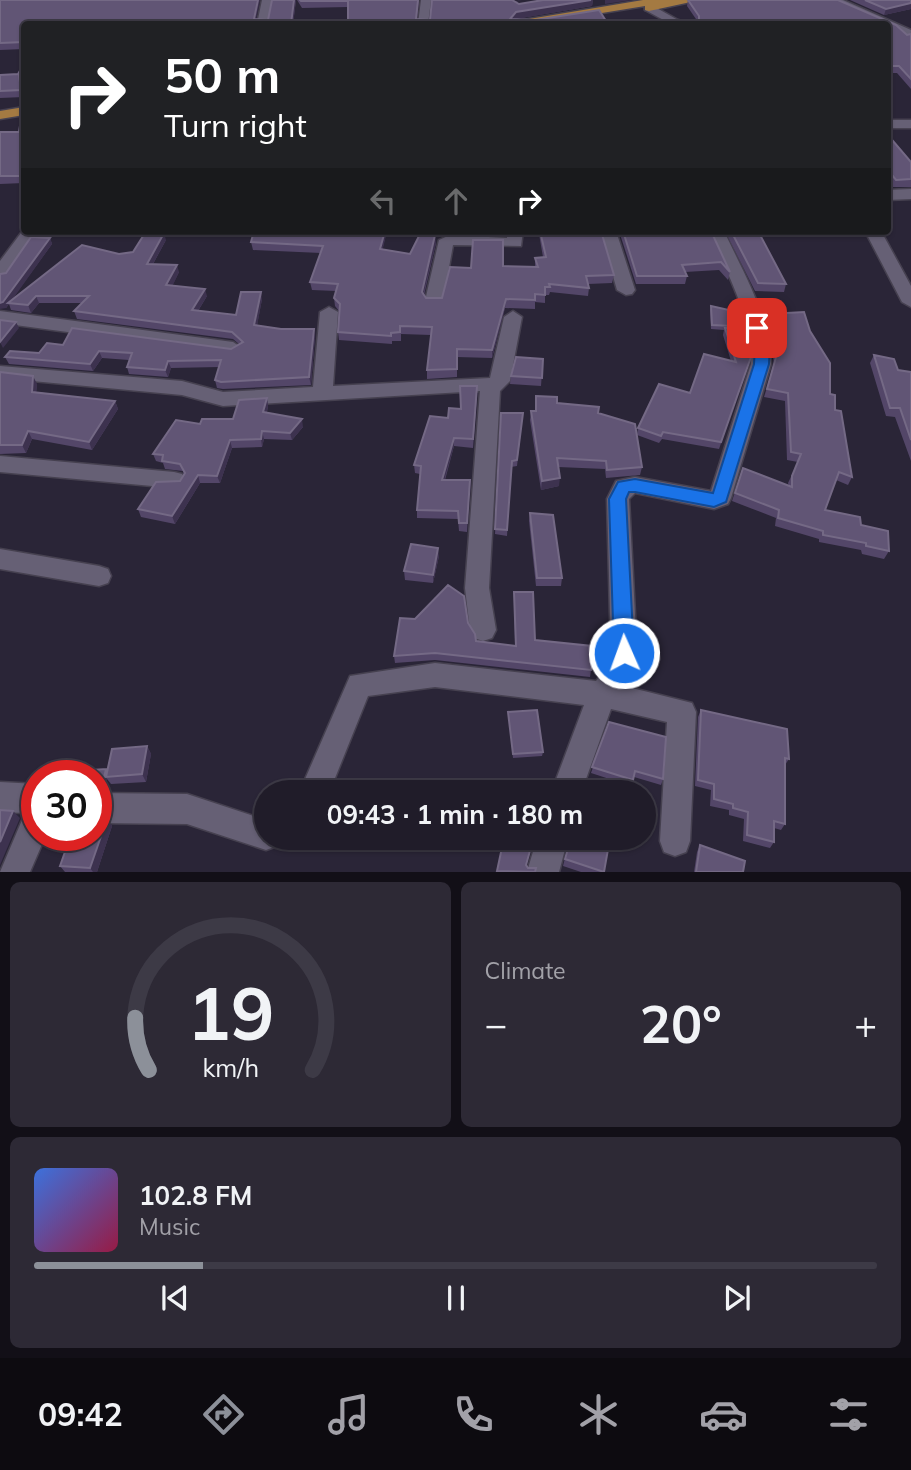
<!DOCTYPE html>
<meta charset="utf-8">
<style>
body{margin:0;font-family:Mulish,sans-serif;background:#2d2935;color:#f1f3f6;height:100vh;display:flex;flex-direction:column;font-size:26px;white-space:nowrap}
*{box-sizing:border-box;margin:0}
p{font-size:23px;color:#a2a1a8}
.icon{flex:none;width:38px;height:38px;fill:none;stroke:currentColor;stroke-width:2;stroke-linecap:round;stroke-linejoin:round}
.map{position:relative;height:872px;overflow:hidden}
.sheet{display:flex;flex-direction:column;gap:10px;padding:10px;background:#120f17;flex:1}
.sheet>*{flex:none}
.top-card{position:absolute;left:21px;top:21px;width:870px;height:214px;border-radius:7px;box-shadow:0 2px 5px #0004,0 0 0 2px #3d3a46;background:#202124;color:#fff;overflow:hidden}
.speed{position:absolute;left:21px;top:760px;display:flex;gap:14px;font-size:35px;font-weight:700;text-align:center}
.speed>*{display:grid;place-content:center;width:91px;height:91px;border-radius:50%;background:#201c29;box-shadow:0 2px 5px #0004,0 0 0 2px #3d3a46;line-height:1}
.speed .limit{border:10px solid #d22;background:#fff;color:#111}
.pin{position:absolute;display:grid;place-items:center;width:60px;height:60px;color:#fff;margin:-30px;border-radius:14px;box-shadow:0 4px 10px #0006}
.me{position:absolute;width:77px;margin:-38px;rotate:358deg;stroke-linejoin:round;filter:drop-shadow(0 0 5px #0008)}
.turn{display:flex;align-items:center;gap:24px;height:147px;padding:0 28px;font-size:32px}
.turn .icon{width:91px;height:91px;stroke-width:2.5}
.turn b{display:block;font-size:49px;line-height:60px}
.lanes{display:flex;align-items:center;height:66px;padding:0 28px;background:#0003;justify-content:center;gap:35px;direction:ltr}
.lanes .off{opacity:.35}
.big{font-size:52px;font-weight:700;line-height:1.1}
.sheet .card{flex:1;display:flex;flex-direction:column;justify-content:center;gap:10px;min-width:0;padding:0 24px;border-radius:10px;background:#2d2935}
.sheet .dial{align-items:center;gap:0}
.dial svg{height:182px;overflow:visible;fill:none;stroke:#3d3a46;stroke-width:7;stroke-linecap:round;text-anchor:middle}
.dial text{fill:#f1f3f6;stroke:none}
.song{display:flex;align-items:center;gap:21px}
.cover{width:84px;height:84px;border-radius:10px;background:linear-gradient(135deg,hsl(220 70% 55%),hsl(340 70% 35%))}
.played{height:7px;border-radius:4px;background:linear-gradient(90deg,#8c9099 20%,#3d3a46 20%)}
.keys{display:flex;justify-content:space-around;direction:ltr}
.heat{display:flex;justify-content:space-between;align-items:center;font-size:38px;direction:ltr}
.sheet .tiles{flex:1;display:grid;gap:10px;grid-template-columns:1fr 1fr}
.card:last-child{grid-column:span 2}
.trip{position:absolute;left:254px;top:780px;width:402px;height:70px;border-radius:35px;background:#201c29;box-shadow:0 2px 5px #0004,0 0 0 2px #3d3a46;font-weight:700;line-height:70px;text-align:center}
.tab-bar{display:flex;height:112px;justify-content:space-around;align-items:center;background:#0d0b10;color:#a2a1a8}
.tab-bar .icon{width:49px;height:49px}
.tab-bar .current{color:#8c9099}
.tab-bar b{font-size:32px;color:#f1f3f6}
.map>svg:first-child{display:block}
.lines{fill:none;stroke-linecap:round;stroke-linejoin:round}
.street-casing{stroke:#464150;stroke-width:3}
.primary-casing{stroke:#464150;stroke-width:3}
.street{fill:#666075;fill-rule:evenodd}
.primary{fill:#a47a42;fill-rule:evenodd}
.wall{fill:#534668}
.shaded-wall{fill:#3d324f}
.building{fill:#615575;stroke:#746985;stroke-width:2}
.route{fill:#1a73e8;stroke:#114b97;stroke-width:2}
</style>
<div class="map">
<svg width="911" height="872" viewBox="0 0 911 872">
<rect width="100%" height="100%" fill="#2a2537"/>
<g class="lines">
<g class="street-casing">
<path id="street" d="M262,0H272L267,24H257Z
M421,0H431L428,24H418Z
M829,0H843L911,30V37Z
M645,6H653L678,20L696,24H671L645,10Z
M887,120H911V128H887Z
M911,189V199L887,200V190Z
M24,229V231H39L6,277L0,278V261Z
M507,231H523L521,246L453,245L443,301L440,305H428L425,301L439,240L450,235L507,238Z
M600,231H616L635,290L632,294L626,295L617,290Z
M708,231H724C744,274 769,315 771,364L731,498L728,504L714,509L635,493L629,499L637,653L624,686L692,703L696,712L690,841L686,852L675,856L664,852L660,841L667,722L611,709L581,793H551L584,705L435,687L368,696L329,793H299L350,676L435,663L596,681L605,668L611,653L607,499L616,481L635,477L711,491L751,364C751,315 728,274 708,231Z
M865,231H881L911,286V307L902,302Z
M329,307L338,312L333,386L490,378L504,317L513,311L522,317L510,381L500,391L489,588L496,630L492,638L483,641L474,638L470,630L465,588L480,391L223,406L182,395L0,378V366L182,381L223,392L313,387L320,312Z
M0,311L233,342L242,348L233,354L0,323Z
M0,456L174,472L182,474L185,480L182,486L174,488L0,472Z
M0,549L99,566L108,569L111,576L108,583L99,586L0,569Z
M0,782L37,784V835H46L30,872H0L25,813L0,812Z
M96,793L187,794L266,820V838H280L277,846L266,850L187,824L96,823Z
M537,838H568L559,872H527Z"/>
</g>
<g class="primary-casing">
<path id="primary" d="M643,0H700L649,11L645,10V6L534,24H512L517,21Z
M24,107V115L0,119V111Z"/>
</g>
<use href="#street" class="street"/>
<use href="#primary" class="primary"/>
</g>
<path class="wall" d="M0,0L268,20L296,0L293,24H24V49L0,50Z
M297,0H419L417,19L430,20L522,0L515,2L519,4L593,0L592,6L515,19L608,24H348V7L302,8Z
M688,0H838L896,25L907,35L911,34V89L897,73H887V24H698V22L687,6Z
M850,0H911V9L884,15Z
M24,64V82H21L24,97L0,98V75L18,74Z
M24,112V183L0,184V132H19Z
M887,127L891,131L889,136L911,162V187H892L887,180Z
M254,231H387L382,250L410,254L436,243L424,295L426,298H442L471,268L503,266L535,267V258L543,257L539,234H526V231H601L614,275L612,283L588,284L589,288L588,296L550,292L549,295H545V303L535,302V309L505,308L492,358L457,357V377L427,379V370L431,335L401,334V341H392V344L339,340L338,332L339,311L335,306L334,298L336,291L312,290L310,282L321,253L253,250L251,242Z
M466,231H503V235L466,233Z
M619,231H711L730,272L728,280L719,270L685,272L687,276L685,284H636Z
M725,231H758L786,284L784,292L755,291Z
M50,238L52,244L12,299L119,254L133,252L166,240L153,264L179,272L172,286L207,296L198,311L236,315L262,299L257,325L315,336L311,385L223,389L217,388L215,380L219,367L171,368L168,377L129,374L127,367L129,360L102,358L93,371L9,364L5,357L39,353L63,345L231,349L239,344L233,339L77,319L74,311L83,303H39L31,313L11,310L9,304L6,308V273Z
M711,306L732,326L731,328L751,357L719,449L662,439L659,443L637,435L638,428L690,393L731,361L723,335L724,330L711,329L710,310Z
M770,314L830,394L835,410L852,477L848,485L836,480L825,510L861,525L889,551L884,559L862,554L861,550L819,542V539L775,526L776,518L732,501L743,468L789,486L788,483L798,462L787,460L785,401L764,397L774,365L770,335L772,329L768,321Z
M874,355L898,370L911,372V461L895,417L886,416L870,363Z
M543,359L541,386L510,384L511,376Z
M0,372L37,384L36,392L115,401L118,409L92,450L32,439L26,453L0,454Z
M477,395L473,448L454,446L445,480H470L467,532L459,531L458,519L417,518V510L420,474L415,473L414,465L448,418Z
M536,396L557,403L598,413L642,467L640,475L606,478L605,469L558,467L559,486L541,490L530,420L531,411H536Z
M267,398L268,406L267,412L303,427L292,440L264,439L262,447L232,448L220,483H200L175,524L141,517L138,509L180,481L184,475L183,471L165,469L163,463L156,461L153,454L200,424L233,419Z
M501,413H523L517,466L511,467L507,536L495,534Z
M530,513L562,578L561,586H536L529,521Z
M439,556L433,583L405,580L404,571Z
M514,592L535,640L591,670L590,677L435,660L395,663L394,656L468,623L476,641L515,646Z
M701,710L789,759L785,765V824L781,830L774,828V842L770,848L743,841L744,819L729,815V810L710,806L711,790L695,786L698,717Z
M508,712L543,752L542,756L513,758Z
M609,722L663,779L661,785L634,777L631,786L591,773Z
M147,746L151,754L146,782L111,784L107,779L104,790L96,791V775L106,769L107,770Z
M107,819L112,826L97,872H65L60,866Z
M570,838H610L604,872H581L563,866Z
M700,845L743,872H694L697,852Z"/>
<path class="shaded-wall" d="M258,0H260L255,24L254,19Z
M294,0H296L293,24H291Z
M593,0L592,6L516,19L511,24L510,19L516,12Z
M605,0H632L605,4Z
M911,3V9L884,15L886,9Z
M385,231H387L381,257L380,249Z
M164,233L166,240L149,271L147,264Z
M435,235L436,243L422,300V292Z
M50,238L52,244L10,303H8L9,304L6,308L0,309V303Z
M177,265L179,272L169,293L166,285Z
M205,289L207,296L194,317L192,310Z
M261,292L262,299L256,332L254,325Z
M36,296L39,303L31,313L28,305Z
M506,299L505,308L492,358V350Z
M16,322L19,328L3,348L0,342Z
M314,329L315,336L311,385L309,377Z
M99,351L102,358L93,371L90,364Z
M168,361L171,368L168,377L165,370Z
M33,376L37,384L36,400L32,392Z
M267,398L268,406L265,419L263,412Z
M115,401L118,409L92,450L89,442Z
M302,419L303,427L292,440L290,433Z
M28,431L32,439L26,453L22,445Z
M262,431L264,439L262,447L261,439Z
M454,438V446L442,488V480Z
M230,440L232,448L220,483L217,476Z
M198,475L200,483L175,524L172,516Z
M560,478L559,486L541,490L542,481Z
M438,548L439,556L433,583V575Z
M147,746L151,754L146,782L142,774Z
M106,769L109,772L106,777L107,779L104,790L102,787Z
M13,811L20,818L0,865V842Z
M107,819L112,826L97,872H93L90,868Z"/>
<path class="building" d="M0,0H258L254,19L268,20L272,0H294L291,24H144L146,20L103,21L101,24H24V42L0,43Z
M300,0H418L416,19L430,20L432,0H512L519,4L543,0H591L516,12L510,19L535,20L599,10L608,24H348V1H301Z
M688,0H838L896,25L907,35L911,34V79L899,66H887V24H701L699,20V16Z
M865,0H911V3L886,9Z
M24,64V75H19L21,90L0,91V75L18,74Z
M24,112V176H0V132H19L22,113Z
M887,134L911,162V179L896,180L887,169Z
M254,231H385L380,249L410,254L420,234L435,235L422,292L426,298H442L450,267L471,268L473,240H503V266L538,267L535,258L546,257L540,231H601L614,275L586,276L589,288L549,284L550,287H545V295L535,294V300L506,299L492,350L457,349V369L427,370L432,327L400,326V332L391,333V336L338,332L340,304L334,298L338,284L310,282L323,246L251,242Z
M623,231H711L730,272L721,262L682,265L687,276H637Z
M731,231H758L786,284L758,283Z
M145,233H164L147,264L177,265L166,285L205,289L192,310L236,315L241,292H261L254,325L281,329H314L309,377L221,382L215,380L221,360L168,361L165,370L127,367L132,353L99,351L90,364L5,357L10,351L39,353L47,343L63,345L72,328L231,349L243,342L232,332L74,311L89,296H36L28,305L8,303L82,245L119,254L133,252Z
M31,237L50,238L3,302L0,303V274L6,273Z
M711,306L729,310L732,326L712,325Z
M804,312L810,331L830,363V394L835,395V410L841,411L852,477L839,472L825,510L860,517L861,525L888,531L889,551L866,546V543L823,535V531L778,518L779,510L735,493L743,468L792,487V476L801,454L791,452L788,393L767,389L776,357L772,328H779L770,314Z
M0,320L16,322L0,342Z
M725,328H748L751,357L721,442L663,432L661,436L638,428L659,384L690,393L704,354L736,362Z
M874,355L894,359L898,370L911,372V440L900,408H890Z
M516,357L543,359L542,378L511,376Z
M0,372L33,376L32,392L115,401L89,442L28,431L22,445H0Z
M460,386H477L473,439L454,438L442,480H470L467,523H459L458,511L417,510L421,466L414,465L430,416L448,418L449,408L461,409Z
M536,396L557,397V403L599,407L598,413L635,424L642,467L607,470L606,461L557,458L560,478L542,481L531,411H536Z
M267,398L263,412L302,419L290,433L262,431L261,439L230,440L217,476L198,475L172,516L138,509L156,482L180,481L185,473L180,464L162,461L163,455L153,454L176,420L200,424L202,419H233L239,400Z
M501,413H523L517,460L512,461L507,530L495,529Z
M530,513L553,515L562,578H537Z
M411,544L438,548L433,575L404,571Z
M448,585L464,596L468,623L475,634L476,641L516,646L514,592H533L535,640L592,646L591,670L435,653L394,656L400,618L415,619Z
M537,710L543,752L513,754L508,712Z
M701,710L787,729L789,759L785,758V824L774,821V842L747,835L748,812L733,808V804L714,799V784L698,780Z
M609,722L666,737L663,779L635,771L633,780L592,767Z
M147,746L142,774L106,777L112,749Z
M106,769L102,787H96V775H74L75,771Z
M0,810L13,811L0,842Z
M96,819H107L90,868L60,866L71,835H96Z
M504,838H525L533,840L526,865L528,868H536L535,872L497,871Z
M571,838H610L604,872L565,859Z
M700,845L745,861L743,872H696Z"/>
<path class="route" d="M757,324L763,328L770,346L769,364L726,502L714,507L635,492H629L626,499L634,653L631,659L624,662L616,659L614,653L609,499L618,482L635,479L713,493L754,364L755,346L750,328Z"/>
</svg>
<div class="speed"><div class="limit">30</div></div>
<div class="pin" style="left:757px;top:328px;background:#d93025"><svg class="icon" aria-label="arrive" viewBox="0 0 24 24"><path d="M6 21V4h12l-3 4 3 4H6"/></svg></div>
<svg class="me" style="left:624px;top:653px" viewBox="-20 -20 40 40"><circle r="17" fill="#1a73e8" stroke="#fff" stroke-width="3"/><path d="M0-11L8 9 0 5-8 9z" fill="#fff"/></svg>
<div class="trip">09:43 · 1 min · 180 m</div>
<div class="top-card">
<div class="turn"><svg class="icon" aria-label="right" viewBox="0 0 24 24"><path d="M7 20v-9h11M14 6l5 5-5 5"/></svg><div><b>50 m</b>Turn right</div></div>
<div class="lanes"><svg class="icon off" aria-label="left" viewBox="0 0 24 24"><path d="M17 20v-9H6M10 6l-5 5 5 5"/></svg><svg class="icon off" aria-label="ahead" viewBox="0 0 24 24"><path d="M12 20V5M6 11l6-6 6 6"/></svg><svg class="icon" aria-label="right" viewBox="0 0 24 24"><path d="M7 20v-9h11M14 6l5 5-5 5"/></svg></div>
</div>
</div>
<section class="sheet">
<div class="tiles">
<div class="card dial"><svg viewBox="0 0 100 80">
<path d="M14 69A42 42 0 1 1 86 69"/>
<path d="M14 69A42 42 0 0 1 8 46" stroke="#8c9099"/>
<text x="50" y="56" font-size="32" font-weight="700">19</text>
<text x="50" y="72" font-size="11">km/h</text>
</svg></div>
<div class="card"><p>Climate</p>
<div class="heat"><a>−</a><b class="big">20°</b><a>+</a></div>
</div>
<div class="card">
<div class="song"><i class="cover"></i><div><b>102.8 FM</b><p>Music</p></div></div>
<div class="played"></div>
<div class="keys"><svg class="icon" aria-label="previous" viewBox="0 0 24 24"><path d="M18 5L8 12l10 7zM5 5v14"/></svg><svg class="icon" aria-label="pause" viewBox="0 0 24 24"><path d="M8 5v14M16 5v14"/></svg><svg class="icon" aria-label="next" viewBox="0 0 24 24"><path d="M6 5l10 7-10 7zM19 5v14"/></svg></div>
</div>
</div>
</section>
<nav class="tab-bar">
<b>09:42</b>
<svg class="icon current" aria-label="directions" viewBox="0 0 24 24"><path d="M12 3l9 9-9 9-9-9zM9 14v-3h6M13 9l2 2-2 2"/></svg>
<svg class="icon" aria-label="music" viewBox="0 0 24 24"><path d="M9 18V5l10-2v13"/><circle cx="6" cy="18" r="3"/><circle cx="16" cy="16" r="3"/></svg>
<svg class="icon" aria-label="phone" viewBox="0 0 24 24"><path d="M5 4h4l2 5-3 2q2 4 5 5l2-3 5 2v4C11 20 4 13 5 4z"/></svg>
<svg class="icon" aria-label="climate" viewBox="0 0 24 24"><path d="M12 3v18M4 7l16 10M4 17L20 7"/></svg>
<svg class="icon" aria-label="car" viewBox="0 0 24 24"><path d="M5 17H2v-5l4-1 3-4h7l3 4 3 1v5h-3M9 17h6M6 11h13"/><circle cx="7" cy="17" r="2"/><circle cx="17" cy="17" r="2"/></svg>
<svg class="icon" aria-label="filters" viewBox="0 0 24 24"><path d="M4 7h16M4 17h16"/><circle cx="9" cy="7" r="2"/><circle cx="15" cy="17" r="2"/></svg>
</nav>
